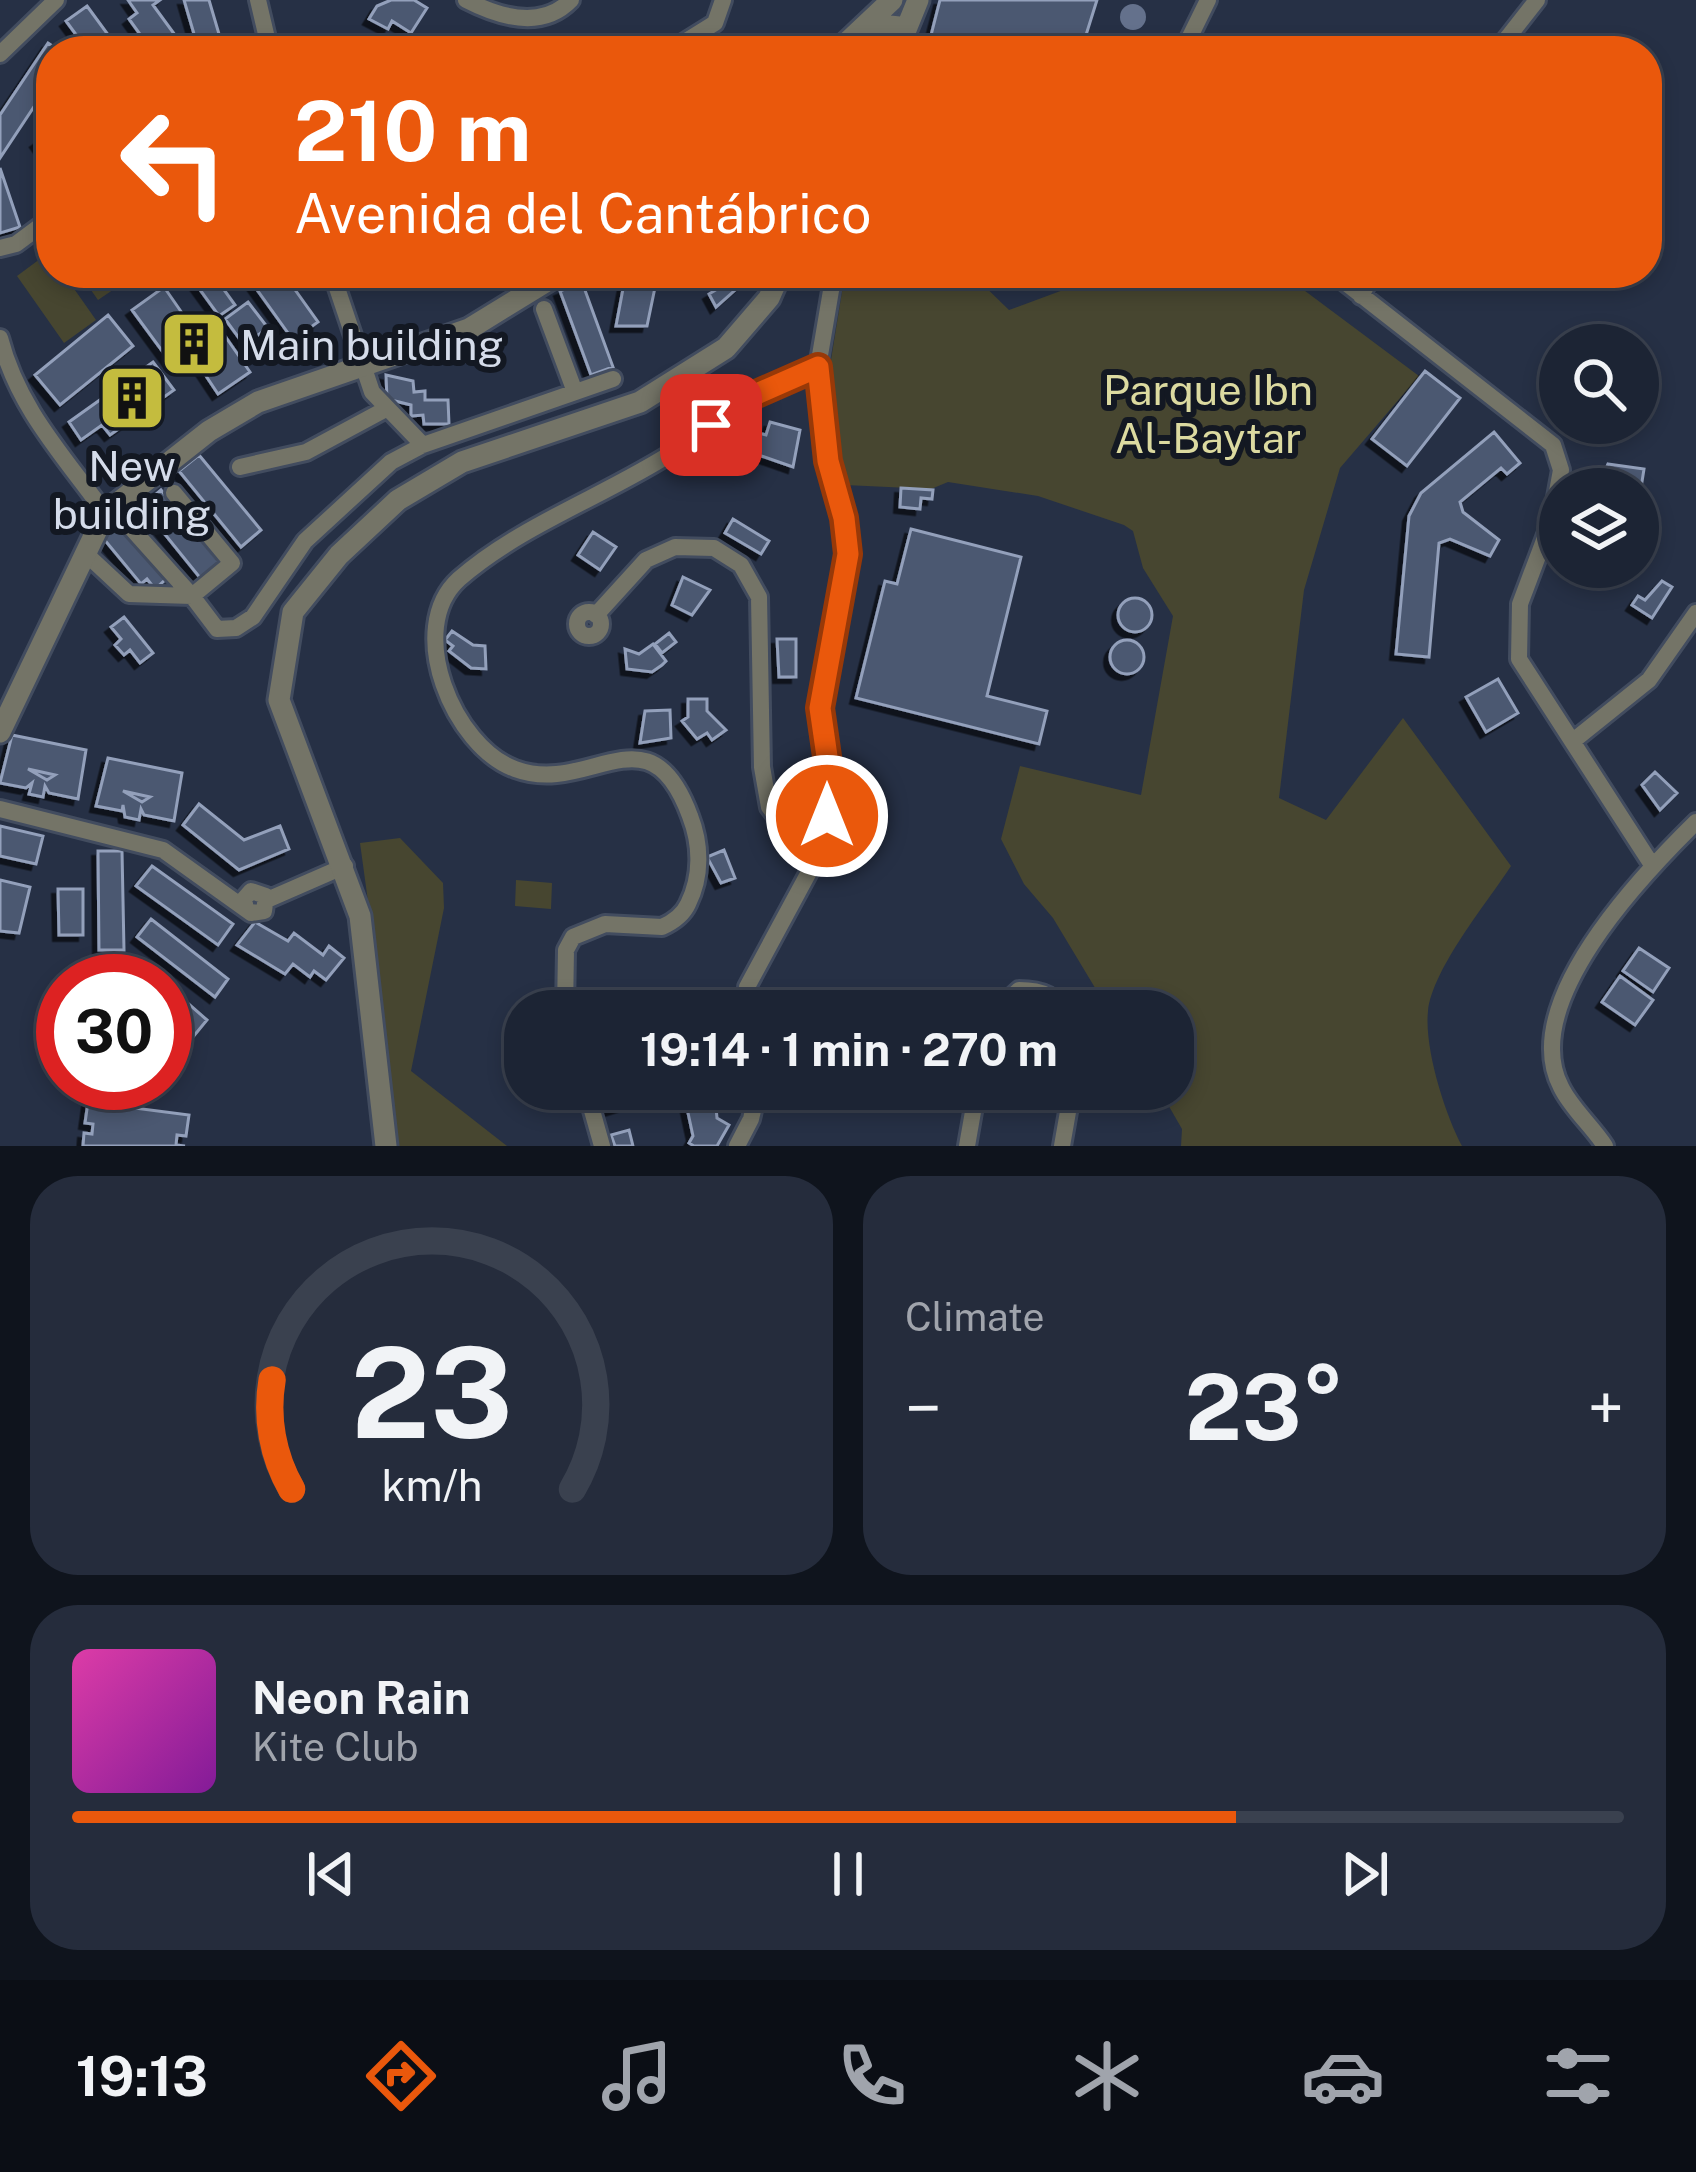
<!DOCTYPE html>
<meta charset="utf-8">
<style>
body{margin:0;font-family:"Public Sans",sans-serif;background:#252c3c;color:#f1f3f6;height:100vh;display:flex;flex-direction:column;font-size:45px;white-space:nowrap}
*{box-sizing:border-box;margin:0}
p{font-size:39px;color:#a0a4ac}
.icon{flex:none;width:66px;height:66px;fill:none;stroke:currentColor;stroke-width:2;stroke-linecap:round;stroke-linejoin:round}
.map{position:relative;height:1146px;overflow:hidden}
.sheet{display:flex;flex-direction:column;gap:30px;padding:30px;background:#0f141d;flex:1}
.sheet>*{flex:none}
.hud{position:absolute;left:36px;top:36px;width:1626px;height:252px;border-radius:48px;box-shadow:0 6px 18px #0003,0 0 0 3px #3a414f;background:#ea580c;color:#fff;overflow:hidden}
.fabs{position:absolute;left:1539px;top:324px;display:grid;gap:24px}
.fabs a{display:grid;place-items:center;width:120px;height:120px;border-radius:50%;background:#1c2434;box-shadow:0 6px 18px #0003,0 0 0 3px #3a414f;font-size:60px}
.speed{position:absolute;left:36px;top:954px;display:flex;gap:24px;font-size:60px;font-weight:700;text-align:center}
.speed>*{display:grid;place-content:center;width:156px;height:156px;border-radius:50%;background:#1c2434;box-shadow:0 6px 18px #0003,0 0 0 3px #3a414f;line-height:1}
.speed .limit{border:18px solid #d22;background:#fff;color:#111}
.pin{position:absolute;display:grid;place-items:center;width:102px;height:102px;color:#fff;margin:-51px;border-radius:24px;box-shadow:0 6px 18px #0006}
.me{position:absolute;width:132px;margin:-66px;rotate:0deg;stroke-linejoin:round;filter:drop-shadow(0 0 9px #0008)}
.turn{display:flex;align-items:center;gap:42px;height:252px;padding:0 60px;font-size:54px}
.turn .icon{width:156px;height:156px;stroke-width:2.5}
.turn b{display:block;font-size:84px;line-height:102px}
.big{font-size:90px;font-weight:700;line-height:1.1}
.sheet .widget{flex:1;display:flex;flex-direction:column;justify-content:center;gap:18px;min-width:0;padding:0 42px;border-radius:48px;background:#252c3c}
.sheet .dial{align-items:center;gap:0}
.dial svg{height:312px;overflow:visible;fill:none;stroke:#3a414f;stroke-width:7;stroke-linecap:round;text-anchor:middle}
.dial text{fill:#f1f3f6;stroke:none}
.song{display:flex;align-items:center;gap:36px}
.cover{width:144px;height:144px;border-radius:18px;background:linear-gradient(135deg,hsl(320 70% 55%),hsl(290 70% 35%))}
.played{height:12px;border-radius:6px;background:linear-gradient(90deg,#ea580c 75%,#3a414f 75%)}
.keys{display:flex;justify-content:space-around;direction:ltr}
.heat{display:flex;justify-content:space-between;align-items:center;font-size:66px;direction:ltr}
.sheet .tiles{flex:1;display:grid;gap:30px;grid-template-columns:1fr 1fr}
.widget:last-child{grid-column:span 2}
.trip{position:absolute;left:504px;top:990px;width:690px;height:120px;border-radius:48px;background:#1c2434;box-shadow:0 6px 18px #0003,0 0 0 3px #3a414f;font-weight:700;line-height:120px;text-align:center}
.dock{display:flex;height:192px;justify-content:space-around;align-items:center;background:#0b0e15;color:#a0a4ac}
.dock .icon{width:84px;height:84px}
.dock .on{color:#ea580c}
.dock b{font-size:54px;color:#f1f3f6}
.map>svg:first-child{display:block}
.green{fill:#474630}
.water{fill:#64718c}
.building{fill:#4b5871;stroke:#93a0bb;stroke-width:3;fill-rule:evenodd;filter:url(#shadow)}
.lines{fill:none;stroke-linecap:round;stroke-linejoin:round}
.minor-casing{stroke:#424c5f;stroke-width:22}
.tertiary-casing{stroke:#424c5f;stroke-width:27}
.minor{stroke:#747467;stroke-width:16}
.tertiary{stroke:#747467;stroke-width:21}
.route-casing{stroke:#983908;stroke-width:30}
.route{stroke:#ea580c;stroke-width:21}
.labels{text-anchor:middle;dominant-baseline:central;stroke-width:12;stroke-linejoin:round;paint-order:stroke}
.poi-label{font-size:42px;fill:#d5dcea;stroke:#131822;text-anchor:start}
.park-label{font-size:42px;fill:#dcdaa0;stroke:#131822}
</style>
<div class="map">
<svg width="1696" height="1146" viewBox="0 0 1696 1146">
<defs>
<filter id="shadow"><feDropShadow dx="-5.5" dy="5.5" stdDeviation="0" flood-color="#0009"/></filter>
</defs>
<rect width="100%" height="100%" fill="#263045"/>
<path class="green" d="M48,253L51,273H63L96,320L64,343L17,276Z
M79,273H129L132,277L98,300Z
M845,273H971L1009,310L1109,273H1281L1419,376L1340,468L1304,590L1279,798L1326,820L1403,718L1511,866C1487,903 1433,968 1428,1011C1424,1048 1445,1114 1462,1146H1181L1182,1129L1159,1089H1173V1011H1109L1053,918L1024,884L1001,839L1020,766L1141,795L1173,616L1143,568L1133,531L1124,525L1038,496L948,482L931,489L845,485L830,366Z
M400,838L443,883L444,908L411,1071L507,1146H395L388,1047L360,843Z
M516,880L552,883L551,909L515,906Z"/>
<path class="water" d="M1120 17a13 13 0 1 1 26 0a13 13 0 1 1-26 0Z"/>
<path class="building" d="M128,0H160L153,5L175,35L152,51L129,19L137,13Z
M184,0H209L224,51H199Z
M391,0H414L427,8L411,33L392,21L388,29L369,19L377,6Z
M940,0H1097L1081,51H927Z
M87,6L120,51H88L66,21Z
M48,43L60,51H51V81L0,158V115Z
M51,131V163L36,142Z
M0,168L20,227L0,233Z
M194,273H212L235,305L219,316L190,276Z
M245,273H283L318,322L293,340Z
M626,273H658L647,326H616Z
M711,273H737L743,283L716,307L709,294L719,288Z
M582,282L613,367L591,375L560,291Z
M164,287L198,336L216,323L250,372L218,394L190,352L177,362L172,355L168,359L132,310Z
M248,302L268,328L244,345L225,319Z
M108,315L133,346L60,405L35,375Z
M153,362L174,390L110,435L102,425L81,440L69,422Z
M1425,371L1460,398L1407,466L1372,439Z
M386,375L413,381L414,392L425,391V400H448L449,424H424L423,415L411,416V405L387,399Z
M770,422L800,430L793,467L750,452L755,432L766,435Z
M1494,432L1520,463L1507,474L1501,468L1460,502L1463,512L1499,540L1490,556L1450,539L1439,543L1429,657L1396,654L1409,516L1421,493Z
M199,455L261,530L241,547L179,471Z
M1608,464L1644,469L1641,488L1600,481Z
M901,488L933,490L932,499L921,498L920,509L900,507Z
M161,490L221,564L201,579L142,506Z
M733,519L769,541L761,554L725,533Z
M121,523L166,579L155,589L147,579L141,584L103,538Z
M911,529L1021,557L987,696L1047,711L1039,744L856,698L885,581L897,584Z
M593,532L616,547L600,570L578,555Z
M683,577L710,590L692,615L672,605Z
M1662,581L1672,587L1652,618L1632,605L1638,596L1645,600Z
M1118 615a17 17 0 1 1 34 0a17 17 0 1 1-34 0Z
M124,617L153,653L140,663L130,650L124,655L115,645L121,639L111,627Z
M452,631L473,645L485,646L486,669L471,668L449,651L453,646L445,640Z
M669,633L676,642L662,653L655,644Z
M777,639H796V677H779Z
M1110 657a17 17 0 1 1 34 0a17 17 0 1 1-34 0Z
M653,644L666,661L662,665L652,672L627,669L625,649L639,654Z
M1498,679L1518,713L1486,732L1466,697Z
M688,699H707V711L726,730L712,740L707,733L697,739L682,721L688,717Z
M670,710L671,738L640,743L645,711Z
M12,735L86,750L78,799L49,793L45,786L43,797L29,794L32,783L26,788L0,783ZM28,769L55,775L47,780Z
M108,758L182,773L174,821L144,815L141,809L139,820L125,817L123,805L122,811L96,806ZM123,791L150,797L142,802Z
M28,769L55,775L47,780Z
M1655,772L1677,793L1660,810L1642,785Z
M123,791L150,797L142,802Z
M199,804L244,840L280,826L289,849L239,870L183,825Z
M0,826L43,836L36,864L0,856Z
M724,850L735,878L721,883L707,857Z
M98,851H122L124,950H99Z
M152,866L233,924L218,945L136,886Z
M0,880L30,887L19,933L0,931Z
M58,889H83V935H59Z
M151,919L228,979L215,997L137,937Z
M255,922L288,941L294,933L323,955L329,946L344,958L326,980L314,971L310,977L293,964L285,974L237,945Z
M1639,948L1669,968L1653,992L1623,971Z
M1620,976L1653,1000L1635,1025L1602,1002Z
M167,985L207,1020L188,1043L165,1030Z
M599,1089H621L626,1105L607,1111Z
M715,1097L717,1118L729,1125L717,1146H694L689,1143L693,1136L685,1099Z
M88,1102L189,1115L186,1136L177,1135L176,1145L185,1146H83L84,1133L92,1134L93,1124L85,1123Z
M629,1130L633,1146H615L611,1135Z"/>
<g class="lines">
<g class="minor-casing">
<path id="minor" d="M258,0L270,51
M466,0C499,17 542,30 571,0
M670,51L715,23L723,0
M1183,51L1208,0
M1497,51L1537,0
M0,54L56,0
M0,248L16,244L51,218
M332,273L372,392L423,445
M1333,273L1553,445L1561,470L1552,519L1520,604L1519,659L1652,865
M1361,296L1373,273
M544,309L575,392
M0,338C18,408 63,455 105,513
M240,467L306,452L384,410
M132,529L192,596L232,563L174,493
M85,553L129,594L192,596L217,629L236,628L253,617L305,541L391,462L423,445L613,379
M577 624a12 12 0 1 1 24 0a12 12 0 1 1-24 0Z
M596,615L646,560L675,547L714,548L741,565L759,597L762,767L769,807L782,824L822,848
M1573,741L1649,680L1696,613
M0,809L163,850L251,913L264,911L266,896L251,891L244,899L246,909
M267,900L345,866
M565,1011L566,950L573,937L605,924L662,927C673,922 683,915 688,904C702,876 701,844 690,816C649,704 590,797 515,769C454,747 404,629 459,579C522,524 608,495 678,449C729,416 760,391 818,367
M748,1011L747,987L822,848L831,784L820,708L848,554L845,517L828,461L818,367L834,273
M996,1011L1019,990C1037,990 1055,994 1062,1011
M586,1089L602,1146
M737,1146L751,1119L758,1089
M967,1146L977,1089
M1062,1146L1072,1089
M1605,1146C1592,1126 1571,1108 1561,1087C1518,1004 1641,876 1696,822"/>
</g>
<g class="tertiary-casing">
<path id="tertiary" d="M871,24L899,27L906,51
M905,32L918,0
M838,51L892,0
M0,732L105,513L209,431L258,402L469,329L560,273
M386,1146L360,916L279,700L293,612L339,555L398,500L462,462L640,402L726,348L769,298L780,273"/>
</g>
<use href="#minor" class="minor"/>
<use href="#tertiary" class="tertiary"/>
</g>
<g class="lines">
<g class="route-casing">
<path id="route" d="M711,425L752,396L818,367L828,461L844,518L848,554L820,708L831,784L827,816"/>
</g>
<use href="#route" class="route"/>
</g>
<defs>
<g id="building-square" transform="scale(3.45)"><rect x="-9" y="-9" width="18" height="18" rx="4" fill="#c4bc3e" stroke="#131822"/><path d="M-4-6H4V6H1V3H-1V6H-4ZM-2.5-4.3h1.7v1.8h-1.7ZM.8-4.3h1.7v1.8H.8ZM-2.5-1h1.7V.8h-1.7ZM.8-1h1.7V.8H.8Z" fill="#111"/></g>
</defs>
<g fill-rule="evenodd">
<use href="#building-square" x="194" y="344"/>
<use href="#building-square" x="132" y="398"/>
</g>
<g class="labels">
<g class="poi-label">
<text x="240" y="344">Main building</text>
<text x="132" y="465" text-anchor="middle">New<tspan x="132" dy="48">building</tspan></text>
</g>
<g class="park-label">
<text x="1208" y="389">Parque Ibn<tspan x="1208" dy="48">Al-Baytar</tspan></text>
</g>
</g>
</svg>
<div class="fabs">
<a><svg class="icon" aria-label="search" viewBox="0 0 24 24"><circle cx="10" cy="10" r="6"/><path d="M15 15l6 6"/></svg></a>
<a><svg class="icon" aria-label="layers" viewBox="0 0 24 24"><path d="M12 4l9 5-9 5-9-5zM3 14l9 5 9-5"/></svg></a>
</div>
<div class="speed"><div class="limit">30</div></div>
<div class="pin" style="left:711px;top:425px;background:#d93025"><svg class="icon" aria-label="arrive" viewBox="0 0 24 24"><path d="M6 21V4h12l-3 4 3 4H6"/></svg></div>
<svg class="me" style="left:827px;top:816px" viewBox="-20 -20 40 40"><circle r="17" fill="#ea580c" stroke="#fff" stroke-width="3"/><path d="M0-11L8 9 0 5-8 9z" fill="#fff"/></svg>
<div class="trip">19:14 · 1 min · 270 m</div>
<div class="hud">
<div class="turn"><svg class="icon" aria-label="left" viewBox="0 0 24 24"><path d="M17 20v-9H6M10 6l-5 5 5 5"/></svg><div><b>210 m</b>Avenida del Cantábrico</div></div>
</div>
</div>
<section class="sheet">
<div class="tiles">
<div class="widget dial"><svg viewBox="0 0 100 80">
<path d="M14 69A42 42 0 1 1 86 69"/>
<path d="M14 69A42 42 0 0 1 9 41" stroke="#ea580c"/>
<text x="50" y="56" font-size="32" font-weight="700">23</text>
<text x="50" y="72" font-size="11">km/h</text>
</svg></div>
<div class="widget"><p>Climate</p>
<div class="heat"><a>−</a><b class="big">23°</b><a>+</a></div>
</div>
<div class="widget">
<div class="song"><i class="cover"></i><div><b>Neon Rain</b><p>Kite Club</p></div></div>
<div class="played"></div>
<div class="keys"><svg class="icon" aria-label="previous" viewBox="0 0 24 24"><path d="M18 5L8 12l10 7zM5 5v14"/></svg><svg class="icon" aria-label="pause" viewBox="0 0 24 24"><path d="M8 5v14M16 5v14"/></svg><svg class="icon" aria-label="next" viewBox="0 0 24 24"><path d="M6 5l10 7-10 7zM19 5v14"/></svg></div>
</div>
</div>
</section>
<nav class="dock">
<b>19:13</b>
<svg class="icon on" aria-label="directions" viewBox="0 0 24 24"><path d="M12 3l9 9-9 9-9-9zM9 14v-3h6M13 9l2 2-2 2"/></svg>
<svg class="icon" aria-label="music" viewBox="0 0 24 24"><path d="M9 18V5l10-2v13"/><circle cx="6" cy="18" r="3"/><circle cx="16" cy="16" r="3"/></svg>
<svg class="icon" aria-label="phone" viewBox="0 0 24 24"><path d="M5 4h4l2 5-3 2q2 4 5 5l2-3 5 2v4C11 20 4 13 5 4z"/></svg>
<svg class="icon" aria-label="climate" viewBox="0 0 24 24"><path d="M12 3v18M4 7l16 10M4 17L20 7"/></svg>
<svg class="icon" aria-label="car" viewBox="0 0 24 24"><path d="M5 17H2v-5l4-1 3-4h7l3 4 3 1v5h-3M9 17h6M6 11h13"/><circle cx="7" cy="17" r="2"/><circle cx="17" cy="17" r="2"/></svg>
<svg class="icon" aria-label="filters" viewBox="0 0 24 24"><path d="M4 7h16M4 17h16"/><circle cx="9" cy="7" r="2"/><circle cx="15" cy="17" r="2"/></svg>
</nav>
